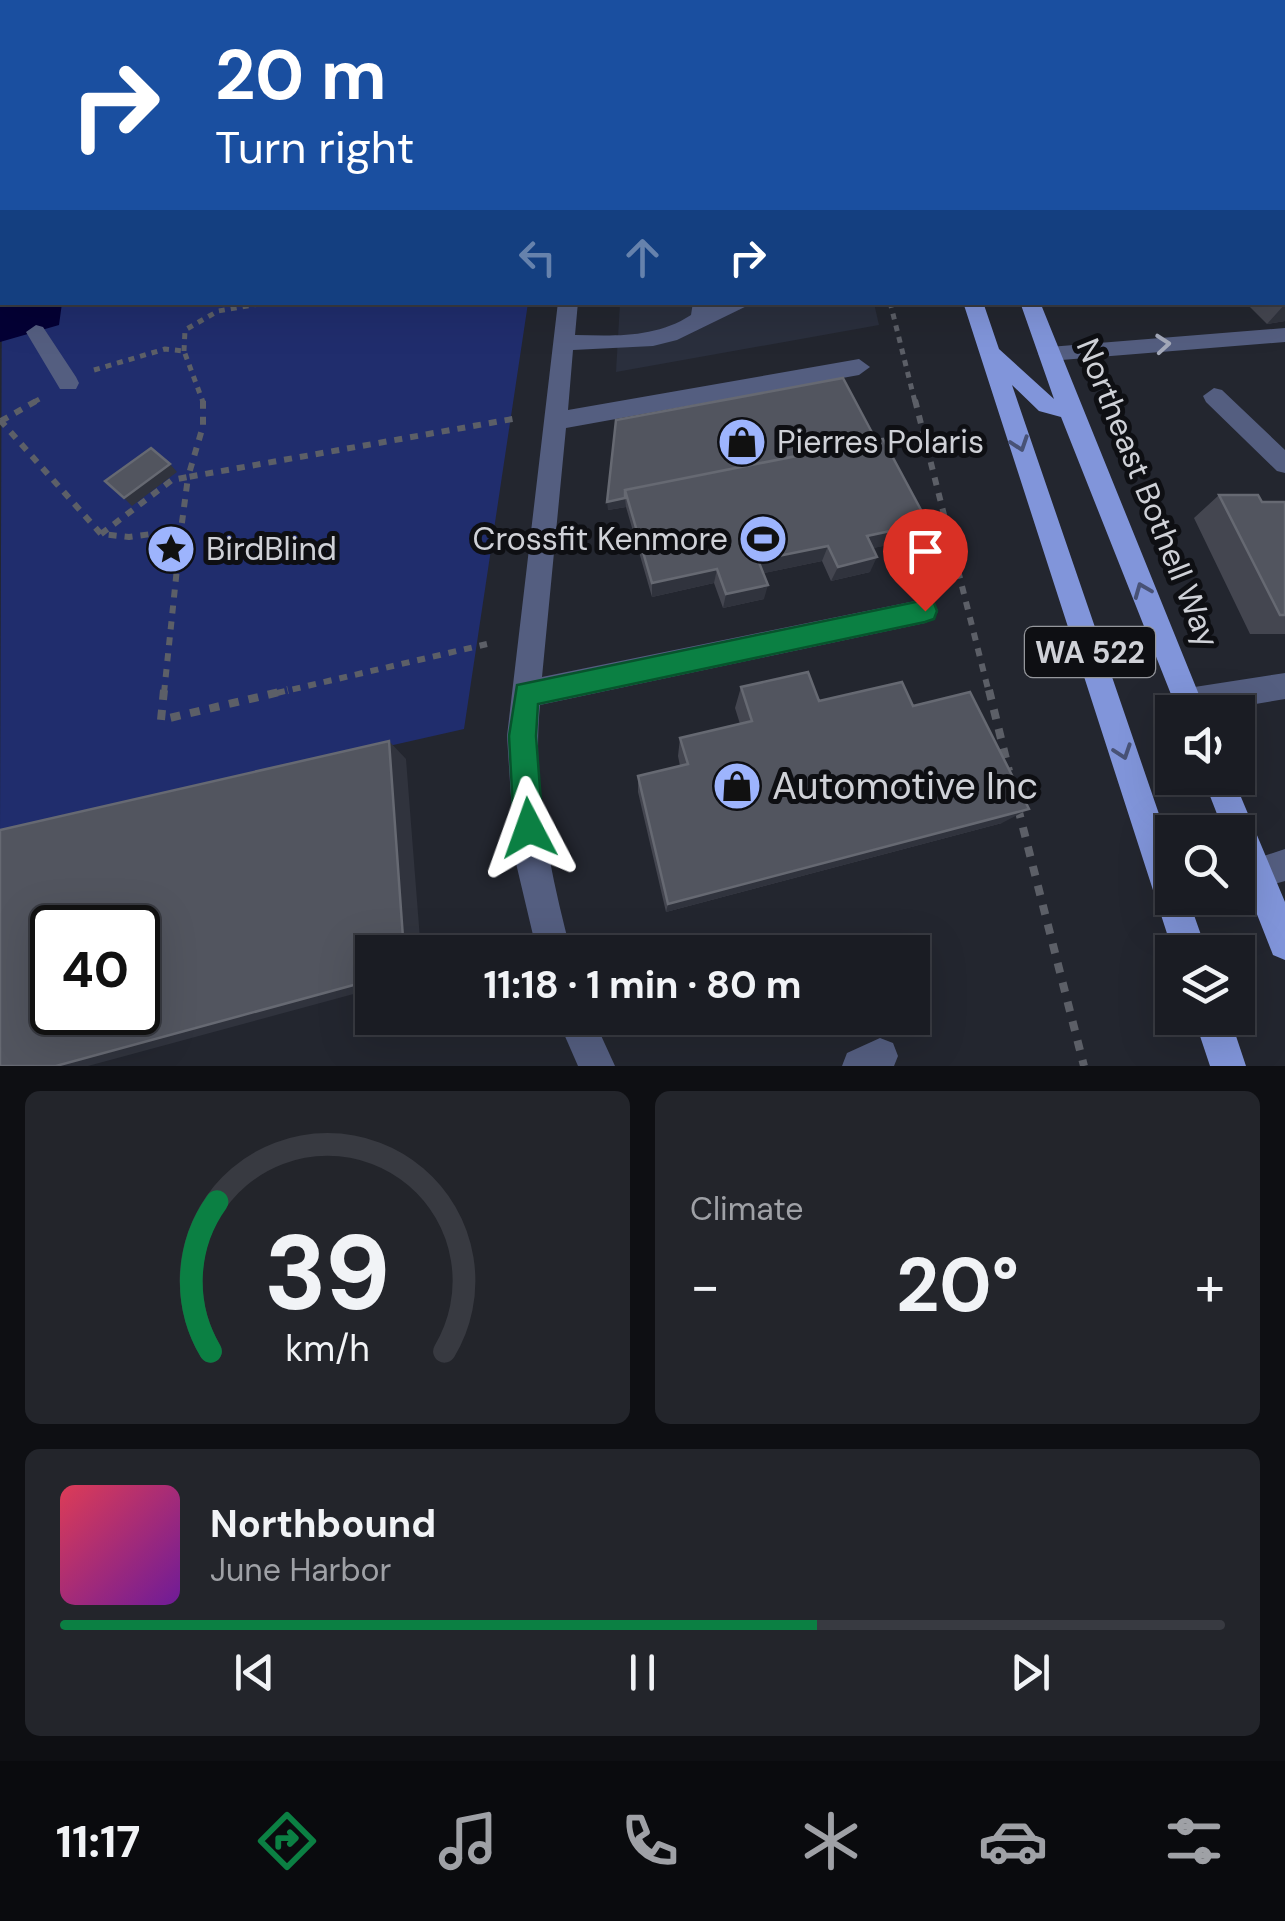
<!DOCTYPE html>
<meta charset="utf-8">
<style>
body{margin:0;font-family:"DM Sans",sans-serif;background:#23252b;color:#f1f3f6;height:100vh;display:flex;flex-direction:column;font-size:38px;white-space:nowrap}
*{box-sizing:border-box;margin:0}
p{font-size:32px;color:#9fa1a6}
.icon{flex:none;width:55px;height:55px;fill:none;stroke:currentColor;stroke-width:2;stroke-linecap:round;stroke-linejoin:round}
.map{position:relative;height:1066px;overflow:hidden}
.details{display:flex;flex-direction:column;gap:25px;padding:25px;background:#0e0f13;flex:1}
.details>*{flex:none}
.hud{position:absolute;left:0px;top:0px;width:1285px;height:305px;box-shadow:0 10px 40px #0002,0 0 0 2px #383a41;background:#1a4fa0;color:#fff;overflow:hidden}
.controls{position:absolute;left:1155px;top:695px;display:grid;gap:20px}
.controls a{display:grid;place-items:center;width:100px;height:100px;border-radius:0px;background:#1a1c23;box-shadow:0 10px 40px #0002,0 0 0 2px #383a41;font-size:50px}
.speed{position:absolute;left:30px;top:905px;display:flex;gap:20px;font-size:50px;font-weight:700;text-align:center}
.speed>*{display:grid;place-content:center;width:130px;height:130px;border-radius:50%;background:#1a1c23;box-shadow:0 10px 40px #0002,0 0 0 2px #383a41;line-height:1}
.speed .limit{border:5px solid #111;border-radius:15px;background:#fff;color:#111}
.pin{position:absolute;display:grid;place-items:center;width:85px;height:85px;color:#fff;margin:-102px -42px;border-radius:50% 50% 50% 0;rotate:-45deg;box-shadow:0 0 10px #0007}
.pin .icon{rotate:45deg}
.me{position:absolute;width:110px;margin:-55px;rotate:356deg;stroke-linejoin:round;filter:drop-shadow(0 0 8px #0008)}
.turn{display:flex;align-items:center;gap:35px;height:210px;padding:0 50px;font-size:45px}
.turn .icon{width:130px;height:130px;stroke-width:2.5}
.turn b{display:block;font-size:70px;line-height:85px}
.lanes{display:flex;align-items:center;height:95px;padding:0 50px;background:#0003;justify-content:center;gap:50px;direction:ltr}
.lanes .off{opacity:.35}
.big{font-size:75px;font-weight:700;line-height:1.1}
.details .widget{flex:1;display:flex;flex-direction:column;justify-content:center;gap:15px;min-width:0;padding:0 35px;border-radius:15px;background:#23252b}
.details .dial{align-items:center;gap:0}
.dial svg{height:260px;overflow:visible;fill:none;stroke:#383a41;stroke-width:7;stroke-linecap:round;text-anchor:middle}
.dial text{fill:#f1f3f6;stroke:none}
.song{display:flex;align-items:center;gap:30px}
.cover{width:120px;height:120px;border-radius:15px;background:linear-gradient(135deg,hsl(350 70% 55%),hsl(280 70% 35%))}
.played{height:10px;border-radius:5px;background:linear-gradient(90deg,#0b8043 65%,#383a41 65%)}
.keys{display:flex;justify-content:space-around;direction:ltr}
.heat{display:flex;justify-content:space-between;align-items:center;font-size:55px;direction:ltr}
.details .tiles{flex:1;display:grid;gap:25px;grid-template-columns:1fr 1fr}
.widget:last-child{grid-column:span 2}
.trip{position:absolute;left:355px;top:935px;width:575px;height:100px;border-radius:0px;background:#1a1c23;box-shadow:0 10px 40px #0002,0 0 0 2px #383a41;font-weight:700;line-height:100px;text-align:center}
.tab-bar{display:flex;height:160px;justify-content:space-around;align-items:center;background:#0a0b0e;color:#9fa1a6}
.tab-bar .icon{width:70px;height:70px}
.tab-bar .current{color:#0b8043}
.tab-bar b{font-size:45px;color:#f1f3f6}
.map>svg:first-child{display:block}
.built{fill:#2a2f3d}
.green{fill:#202d6d}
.water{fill:#040135}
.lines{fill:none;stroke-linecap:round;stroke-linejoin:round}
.path-far2{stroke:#5c5f67;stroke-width:5;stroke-dasharray:6 6;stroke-linecap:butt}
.path-far1{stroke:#5c5f67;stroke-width:6;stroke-dasharray:8 8;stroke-linecap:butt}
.path{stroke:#5c5f67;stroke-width:8;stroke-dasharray:10 10;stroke-linecap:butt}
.minor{fill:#545e80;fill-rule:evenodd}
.major{fill:#8195da;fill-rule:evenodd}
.wall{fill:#444650}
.shaded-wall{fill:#30333d}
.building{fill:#52555f;stroke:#666972;stroke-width:2.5;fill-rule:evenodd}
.oneway{stroke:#a4a9b9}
.oneway2{stroke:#485276}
.route{fill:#0b8043;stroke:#07532c;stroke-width:2.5}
.labels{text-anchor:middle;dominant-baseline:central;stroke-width:10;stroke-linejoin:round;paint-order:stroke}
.shield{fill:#0e0f13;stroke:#95979c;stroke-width:2.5}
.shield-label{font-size:30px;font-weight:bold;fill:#cfd1d7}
.poi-label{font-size:32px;fill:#cfd1d7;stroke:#0e0f13;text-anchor:start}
.street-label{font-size:32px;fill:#cfd1d7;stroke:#0e0f13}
.near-poi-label{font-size:38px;fill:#cfd1d7;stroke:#0e0f13;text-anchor:start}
</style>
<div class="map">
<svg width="1285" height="1066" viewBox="0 0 1285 1066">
<rect width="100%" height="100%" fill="#23262f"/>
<path class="built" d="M620,303H874L879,325L616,372Z"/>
<path class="green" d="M2,259V302L528,303L464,729L0,834Z"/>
<path class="water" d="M0,281L2,302L62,303L59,325L0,342Z"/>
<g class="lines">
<path class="path-far2" d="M890,302L915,402
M184,351L185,330L218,311L271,302
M94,370L165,349L184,351L203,402
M34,402L43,397"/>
<path class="path-far1" d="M915,400L989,693
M0,420L101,534L129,537L181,530L188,477L518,418
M1,421L38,400
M101,534L172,480L188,477L203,426V400
M164,693L181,530
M277,693L487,644"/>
<path class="path" d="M164,690L161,720L288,690
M989,690L1009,771
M1018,808L1084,1066"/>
<path class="minor" d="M455,0H469V2H456Z
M592,0H606V2H593Z
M769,0H783L784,2H771Z
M943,0H957L958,2H945Z
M1285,97V107L1282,108V98Z
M0,249H2V261H0Z
M558,302H578L575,335C615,336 656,338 691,315L693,302H713L712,306L755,302L677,340L653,346L573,350L568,410L859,359L870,367L859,375L566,428L542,677L925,599L934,603L938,611L934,619L925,623L540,705C532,789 550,871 571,952H537L515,859L507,736Z
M36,325L43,327L76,377L79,383L76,389H60L26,332Z
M1285,328V342L1049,361L1038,354L1049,347Z
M1214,388L1222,390L1285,450V473L1277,471L1206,402L1203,396Z
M1285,673V699L1208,712H1180L1174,702L1178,692L1188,688Z
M1285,849V881L1257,889L1246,884L1241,873L1246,862Z
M557,1018H593L615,1066H578Z
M880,1038L893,1043L898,1056L894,1066H842L847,1053Z"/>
<path class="major" d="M864,0H878L879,2H866Z
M905,0H919L920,2H907Z
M963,302H983L999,349L1054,399L1020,302H1040L1206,712H1178L1061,417L1039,411L1012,385L1172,852V898H1188L1207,952H1173Z
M1203,778H1233L1285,902V960L1273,955L1238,866V832H1224Z
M1194,1018H1230L1246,1066H1210Z"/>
</g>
<path class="wall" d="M484,0H544V2H484Z
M638,0H760V2H637Z
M1282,239H1285V321L1267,324L1245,302H1282Z
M616,420L920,538L873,548L870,572L831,581L822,561L764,573V599L723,608L714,583L652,597L626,507L608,510Z
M1219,495L1262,502H1285V634H1250L1194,518Z
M741,687L819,701L913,706L1002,823L666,912L638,792V776L680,766L678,756L680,738L740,724L735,708Z"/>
<path class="shaded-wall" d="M38,0H60L61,2H40Z
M180,0H211V1L203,2H181Z
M227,0H262L251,2H228Z
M337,0H356V2H335Z
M999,0H1035L1034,2H998Z
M2,33V74H0V34Z
M0,104H2V124L0,121Z
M1285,304V321L1267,324Z
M170,464L177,472L132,506L124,498Z
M625,498L626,507L608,510L607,502Z
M928,523L920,538L860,551L867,536Z
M828,546L822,561L755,575L758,560Z
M877,557L870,572L831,581L838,567Z
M717,569L714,583L652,597V583Z
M768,585L764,599L723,608L726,594Z
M389,741L406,759L421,952H404Z
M1029,809L1002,823L666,912L668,904Z
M372,980V989L88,1066H56Z"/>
<path class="building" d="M0,0H38L40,2H2V13L0,14Z
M122,0H152L141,2H111Z
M169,0H189L186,2H166Z
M283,0H337L335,2H280Z
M362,0H375L373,2H360Z
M390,0H406L403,2H388Z
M418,0H431L430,2H416Z
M638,0H689V1L637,2Z
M2,19V33L0,34V20Z
M0,88H2V104H0Z
M1282,239H1285V294L1282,291Z
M843,378L876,440L625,490V498L607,502L616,420Z
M883,439L928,523L867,536L877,557L838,567L828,546L758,560L768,585L726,594L717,569L652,583L625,490Z
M151,448L170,464L124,498L105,481Z
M1219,495H1258L1262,502H1285V615H1280Z
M808,672L819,701L902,682L913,706L970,692L1029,809L668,904L638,776L688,764L680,738L752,721L741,687Z
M389,741L404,952H372V980L56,1066H0V830ZM52,928H138V1012H52Z"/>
<defs><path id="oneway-chevron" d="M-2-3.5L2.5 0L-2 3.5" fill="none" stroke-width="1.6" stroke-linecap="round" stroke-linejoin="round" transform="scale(2.5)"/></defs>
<use class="oneway" href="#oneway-chevron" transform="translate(1163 344) rotate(-5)"/>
<g class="oneway2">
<use href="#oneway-chevron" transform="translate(1020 444) rotate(71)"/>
<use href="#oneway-chevron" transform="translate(1142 590) rotate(-112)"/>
<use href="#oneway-chevron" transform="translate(1123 752) rotate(71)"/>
</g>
<path class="route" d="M925,600L934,603L937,611L934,619L925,622L538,704L536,736L543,828L539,838L529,842L519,838L514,828L509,736L517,685Z"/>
<defs>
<g id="shop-disc" transform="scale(2.5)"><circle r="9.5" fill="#9db4fd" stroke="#0e0f13"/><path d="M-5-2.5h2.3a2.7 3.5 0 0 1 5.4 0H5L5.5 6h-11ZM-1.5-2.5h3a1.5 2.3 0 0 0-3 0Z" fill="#111"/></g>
<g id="stadium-disc" transform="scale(2.5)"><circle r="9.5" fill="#9db4fd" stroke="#0e0f13"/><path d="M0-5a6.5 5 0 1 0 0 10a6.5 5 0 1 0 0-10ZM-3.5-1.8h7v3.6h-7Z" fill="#111"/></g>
<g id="sight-disc" transform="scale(2.5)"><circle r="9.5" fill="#9db4fd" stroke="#0e0f13"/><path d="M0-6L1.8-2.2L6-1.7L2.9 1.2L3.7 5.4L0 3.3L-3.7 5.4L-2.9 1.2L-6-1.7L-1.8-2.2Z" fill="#111"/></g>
</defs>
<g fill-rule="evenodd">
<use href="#shop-disc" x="742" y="442"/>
<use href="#stadium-disc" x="763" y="539"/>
<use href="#sight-disc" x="171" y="549"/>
<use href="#shop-disc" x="737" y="786"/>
</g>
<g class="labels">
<rect class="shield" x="1025" y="627" width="130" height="50" rx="8"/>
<g class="shield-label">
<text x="1090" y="652">WA 522</text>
</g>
<g class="poi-label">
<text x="777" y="442">Pierres Polaris</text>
<text x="728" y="539" text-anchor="end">Crossfit Kenmore</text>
<text x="206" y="549">BirdBlind</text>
</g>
<g class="street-label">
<text transform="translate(1148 493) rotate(68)">Northeast Bothell Way</text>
</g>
<g class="near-poi-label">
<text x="772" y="786">Automotive Inc</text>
</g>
</g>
</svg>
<div class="controls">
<a><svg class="icon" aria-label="sound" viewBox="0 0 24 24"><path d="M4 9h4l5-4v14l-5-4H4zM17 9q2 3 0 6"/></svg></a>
<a><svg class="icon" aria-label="search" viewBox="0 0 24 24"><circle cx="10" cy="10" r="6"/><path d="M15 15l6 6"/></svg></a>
<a><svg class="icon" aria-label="layers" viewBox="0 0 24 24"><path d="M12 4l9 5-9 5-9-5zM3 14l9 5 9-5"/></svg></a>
</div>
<div class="speed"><div class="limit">40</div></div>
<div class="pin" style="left:925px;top:611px;background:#d93025"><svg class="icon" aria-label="arrive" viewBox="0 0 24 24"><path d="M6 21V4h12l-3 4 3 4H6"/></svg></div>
<svg class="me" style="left:529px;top:828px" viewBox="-20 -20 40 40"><path d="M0-17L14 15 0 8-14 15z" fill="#0b8043" stroke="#fff" stroke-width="4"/></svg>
<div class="trip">11:18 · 1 min · 80 m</div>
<div class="hud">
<div class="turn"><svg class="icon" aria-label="right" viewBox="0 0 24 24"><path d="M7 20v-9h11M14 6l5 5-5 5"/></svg><div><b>20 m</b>Turn right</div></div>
<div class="lanes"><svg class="icon off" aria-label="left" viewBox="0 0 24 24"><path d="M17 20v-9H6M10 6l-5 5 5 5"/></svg><svg class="icon off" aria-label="ahead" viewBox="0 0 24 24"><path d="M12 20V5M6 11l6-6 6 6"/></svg><svg class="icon" aria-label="right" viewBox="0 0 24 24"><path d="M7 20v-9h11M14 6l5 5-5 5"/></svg></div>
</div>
</div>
<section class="details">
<div class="tiles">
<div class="widget dial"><svg viewBox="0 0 100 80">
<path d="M14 69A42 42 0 1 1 86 69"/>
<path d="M14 69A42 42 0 0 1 16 23" stroke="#0b8043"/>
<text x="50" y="56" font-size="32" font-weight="700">39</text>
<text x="50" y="72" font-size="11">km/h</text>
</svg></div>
<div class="widget"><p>Climate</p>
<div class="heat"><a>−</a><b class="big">20°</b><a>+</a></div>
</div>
<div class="widget">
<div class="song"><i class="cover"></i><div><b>Northbound</b><p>June Harbor</p></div></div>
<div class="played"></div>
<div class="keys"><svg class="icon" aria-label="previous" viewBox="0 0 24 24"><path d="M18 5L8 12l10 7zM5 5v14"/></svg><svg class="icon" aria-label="pause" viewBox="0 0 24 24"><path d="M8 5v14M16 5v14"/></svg><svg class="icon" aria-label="next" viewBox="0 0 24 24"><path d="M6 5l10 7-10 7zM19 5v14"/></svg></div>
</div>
</div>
</section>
<nav class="tab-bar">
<b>11:17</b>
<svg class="icon current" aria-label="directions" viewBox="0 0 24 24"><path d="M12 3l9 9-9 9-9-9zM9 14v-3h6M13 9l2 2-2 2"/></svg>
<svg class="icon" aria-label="music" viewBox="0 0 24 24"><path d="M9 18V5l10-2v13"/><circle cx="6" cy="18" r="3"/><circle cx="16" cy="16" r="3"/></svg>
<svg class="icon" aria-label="phone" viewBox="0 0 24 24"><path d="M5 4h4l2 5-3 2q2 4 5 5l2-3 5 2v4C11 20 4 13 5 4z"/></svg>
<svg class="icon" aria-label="climate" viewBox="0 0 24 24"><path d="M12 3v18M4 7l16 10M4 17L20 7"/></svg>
<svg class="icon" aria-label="car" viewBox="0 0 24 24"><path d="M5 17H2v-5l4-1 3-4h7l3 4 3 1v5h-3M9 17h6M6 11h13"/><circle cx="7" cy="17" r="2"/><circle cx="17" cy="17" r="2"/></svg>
<svg class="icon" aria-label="filters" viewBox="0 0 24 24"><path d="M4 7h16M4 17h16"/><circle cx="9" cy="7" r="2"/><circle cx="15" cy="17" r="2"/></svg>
</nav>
